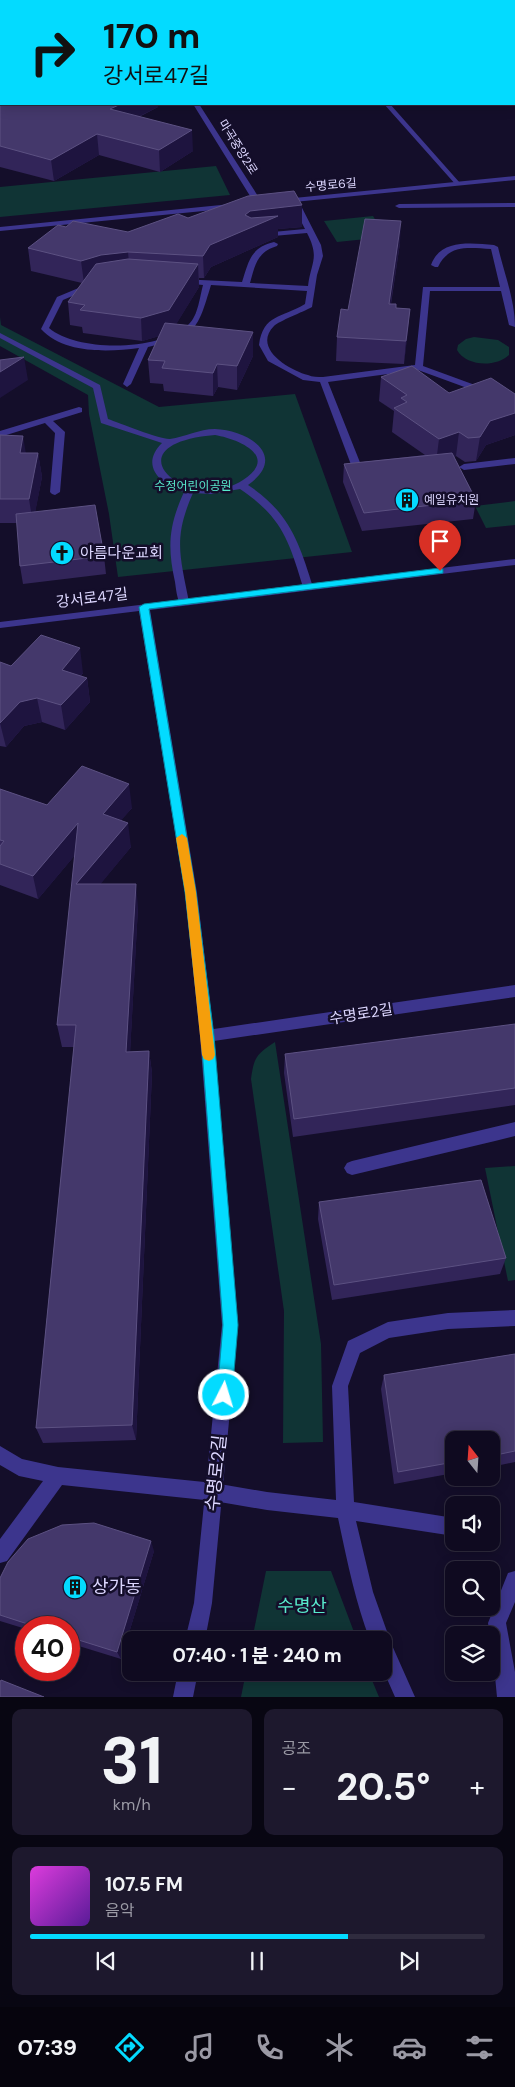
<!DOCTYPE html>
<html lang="ko">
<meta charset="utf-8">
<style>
body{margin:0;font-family:"DM Sans","Noto Sans KR",sans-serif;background:#1d182d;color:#f1f3f6;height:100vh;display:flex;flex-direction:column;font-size:19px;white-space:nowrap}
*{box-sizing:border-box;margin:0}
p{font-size:16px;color:#9b9aa5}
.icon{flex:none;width:28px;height:28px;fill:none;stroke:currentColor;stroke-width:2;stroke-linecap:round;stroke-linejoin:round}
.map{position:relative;height:1697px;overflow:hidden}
.sheet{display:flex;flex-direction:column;gap:12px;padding:12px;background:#080612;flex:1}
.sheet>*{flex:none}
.banner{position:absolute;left:0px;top:0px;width:515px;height:105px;box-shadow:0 2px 12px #0003,0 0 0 1px #2f2b3e;background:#03dbff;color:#111;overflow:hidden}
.needle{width:32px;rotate:343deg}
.fabs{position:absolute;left:445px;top:1431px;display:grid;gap:10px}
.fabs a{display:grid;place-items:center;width:55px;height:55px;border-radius:10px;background:#0f0a20;box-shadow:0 2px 12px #0003,0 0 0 1px #2f2b3e;font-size:25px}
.speed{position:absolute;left:15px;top:1616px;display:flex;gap:10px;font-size:25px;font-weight:700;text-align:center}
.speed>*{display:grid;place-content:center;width:65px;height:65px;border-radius:50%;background:#0f0a20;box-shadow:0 2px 12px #0003,0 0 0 1px #2f2b3e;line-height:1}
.speed .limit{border:8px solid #d22;background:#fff;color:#111}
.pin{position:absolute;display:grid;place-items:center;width:42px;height:42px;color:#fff;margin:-51px -21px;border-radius:50% 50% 50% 0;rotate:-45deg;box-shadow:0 0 5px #0007}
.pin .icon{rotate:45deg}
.me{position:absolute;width:55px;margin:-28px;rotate:5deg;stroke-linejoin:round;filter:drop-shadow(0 0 4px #0008)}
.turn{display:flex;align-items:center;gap:18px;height:105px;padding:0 20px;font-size:22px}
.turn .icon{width:65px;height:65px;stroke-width:2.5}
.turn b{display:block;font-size:35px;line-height:42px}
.big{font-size:38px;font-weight:700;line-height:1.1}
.sheet .tile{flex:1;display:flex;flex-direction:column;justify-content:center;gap:8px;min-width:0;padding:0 18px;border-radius:10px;background:#1d182d}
.sheet .dial{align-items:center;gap:0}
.dial b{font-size:65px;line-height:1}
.song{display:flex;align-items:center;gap:15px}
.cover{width:60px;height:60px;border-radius:8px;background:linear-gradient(135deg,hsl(300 70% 55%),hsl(270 70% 35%))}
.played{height:5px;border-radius:2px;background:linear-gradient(90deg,#03dbff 70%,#2f2b3e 70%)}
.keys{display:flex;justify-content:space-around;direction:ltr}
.heat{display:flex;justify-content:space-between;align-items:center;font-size:28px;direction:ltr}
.sheet .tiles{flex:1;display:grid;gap:12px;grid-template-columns:1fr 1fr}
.tile:last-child{grid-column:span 2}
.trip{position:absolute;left:122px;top:1631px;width:270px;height:50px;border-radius:10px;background:#0f0a20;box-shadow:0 2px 12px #0003,0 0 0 1px #2f2b3e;font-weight:700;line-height:50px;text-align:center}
.menu{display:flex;height:80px;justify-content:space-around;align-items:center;background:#06040d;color:#9b9aa5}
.menu .icon{width:35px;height:35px}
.menu .active{color:#03dbff}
.menu b{font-size:22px;color:#f1f3f6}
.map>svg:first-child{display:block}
.green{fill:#103435}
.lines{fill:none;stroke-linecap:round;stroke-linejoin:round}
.service{fill:#3c358d;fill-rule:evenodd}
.pedestrian{fill:#3c358d;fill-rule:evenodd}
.minor{fill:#3c358d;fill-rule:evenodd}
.tertiary{fill:#3c358d;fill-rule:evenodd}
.wall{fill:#322559}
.shaded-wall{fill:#1e143f}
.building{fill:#44386b;stroke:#5c5182}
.route{fill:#03dbff;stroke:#028ea6}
.slow{fill:#f59e0b}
.labels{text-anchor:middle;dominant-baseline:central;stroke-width:5;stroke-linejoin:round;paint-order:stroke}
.far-street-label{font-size:12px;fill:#ddd7ff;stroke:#140e2a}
.far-park-label{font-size:12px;fill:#58eacc;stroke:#140e2a}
.far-poi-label{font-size:12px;fill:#ddd7ff;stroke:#140e2a;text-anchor:start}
.poi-label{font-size:15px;fill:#ddd7ff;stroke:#140e2a;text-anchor:start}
.street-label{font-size:15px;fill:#ddd7ff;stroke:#140e2a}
.near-street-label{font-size:18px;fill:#ddd7ff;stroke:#140e2a}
.near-poi-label{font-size:18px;fill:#ddd7ff;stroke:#140e2a;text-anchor:start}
.near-park-label{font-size:18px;fill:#58eacc;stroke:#140e2a}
</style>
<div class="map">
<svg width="515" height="1697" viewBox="0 0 515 1697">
<rect width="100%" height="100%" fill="#140e2a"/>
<path class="green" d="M216,166L230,195L0,217V187Z
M373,216L386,237L337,242L324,221Z
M0,317L1,325L159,407L295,394L352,552L118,577L109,514L89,414L88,395L0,346Z
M474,337L498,340L509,347V355C495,368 466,366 457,350L458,345L466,339Z
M515,501V525L486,528L475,506Z
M275,1042L321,1344L323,1442L283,1443L284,1311L251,1079C254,1058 256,1054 275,1042Z
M515,1166V1280L508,1281L485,1168Z
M266,1571H331L357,1640H252Z
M246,1672L369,1673L379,1697H241Z"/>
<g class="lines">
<path class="service" d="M292,200L299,202L321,245L323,256L317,275L312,307C303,312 279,321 274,326C252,348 289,370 308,375C312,377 318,377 323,377L415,365L423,287H500L491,249C468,248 449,244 438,267H435L431,265C440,239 471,243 494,245L498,247C504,273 515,300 515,327L509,325L501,291H430L423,366L505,396L515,397V403L500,400L418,370L328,382L363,470L358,473L353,470L320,382L303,380L268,361L259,345C263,314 282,318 305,304L307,291L211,285C197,331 197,335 148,347L131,384L127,387L123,384L139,348C108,352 64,354 41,329L57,297L93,282L97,284L96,286L63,300L49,328C79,353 161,351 189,324C198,316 200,296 203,285L183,283H180V279L242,282C249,261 250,248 274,242L278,244L277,246C257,252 255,265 250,283L308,286C311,262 320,258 307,233L262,237L258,235L262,233L305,229L291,202Z
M515,203V207L399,208L395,206L399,204Z
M79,407L82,408V412L53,421L65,432L60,492L55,495L52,494L50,492L55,433L45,423L0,437V431Z
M515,458V464L464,470L459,467L464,464Z
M515,1122V1136L495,1141L352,1175L347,1173L344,1168L347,1163L352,1161Z
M515,1310V1326L448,1329L389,1338L360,1353L348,1386L354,1502L454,1518V1536L356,1521L373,1592L390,1640L389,1642L391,1643L415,1697H395L384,1672V1640H370C355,1601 347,1560 338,1518L267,1510L214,1501L62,1485L7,1561L0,1563V1539L43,1481L19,1476L0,1465V1446L22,1459L58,1467L214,1483L267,1492L336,1500L332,1386L348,1341L388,1322L448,1313Z
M515,1571V1602L506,1623L515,1672V1697H497L491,1635H490L488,1623L508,1573Z"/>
<path class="pedestrian" d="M0,333L100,385L108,419C119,423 162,440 170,439C185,437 199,429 215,429C248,430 289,456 248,485C289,512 299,542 313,587L312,589H304L303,587C289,541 282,517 240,489L211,494L193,493C173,538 180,556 189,602L188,604H180C177,598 176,589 175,582C167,546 169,525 184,492C161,485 139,466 162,443L101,423L93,388L0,338ZM215,435C238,439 280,456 243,480C189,516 105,444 215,435Z"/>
<path class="minor" d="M306,0H312L313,1H307Z
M514,43H515V47H514Z
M384,104H390L460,183V185H456Z
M515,985V997L207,1042L202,1040L200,1036L202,1032L207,1030Z"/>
<path class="tertiary" d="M149,0H155V1H149Z
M193,104H199L263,204L262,206L255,204Z
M515,176V180L284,203L280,201L284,199Z
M231,204L235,206L234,208L0,231V227Z
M515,559V565L150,610L197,893L214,1036L238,1325L212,1603L205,1640H185L194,1603L222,1325L200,1036L185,893L139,611L0,628V622Z
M178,1672H198L193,1697H173Z"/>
</g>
<path class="wall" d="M0,0L158,107L139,117L193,151L160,172L99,155L54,181L0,167Z
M302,205V227L278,229V237L211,267L204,278H199V287L176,324L253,356L237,390L218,387L213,396L164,391L163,384L150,383L148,360L159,336L142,341L83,333L82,327L70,325L68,302L82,283L31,271L28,248L66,227L128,232L188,218Z
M400,243L391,304L396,308L410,309L404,364L336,361L337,337L348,310Z
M381,377L449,393L515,394V435L486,445L476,461L465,462L456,456L454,457L476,500L473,519L362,531L343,482L344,464L425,455L392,432L394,411L379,401Z
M0,435L26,453H38L42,477L35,512L104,556L106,574L23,584L20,566L17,523H0Z
M0,662L11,666L83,673L81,676L87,678L90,702L65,730L42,722L24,726L6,747L0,746Z
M0,789L47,805L132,808L121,820L131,847L100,884L138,907L130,1052L149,1051L152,1073L136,1440L43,1443L36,1428L74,1047H62L57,1025L75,855L38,899L0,885Z
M515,1024V1105L293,1137L284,1073L285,1054Z
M319,1202L506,1258L500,1274L332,1300L318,1219Z
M515,1354V1462L491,1467V1440H454V1473L394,1484L381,1389L384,1375Z
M154,1551L121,1659L69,1643V1628H26V1629L0,1621V1578Z"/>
<path class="shaded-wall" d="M121,104H158V107L112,130L110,109Z
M192,130L193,151L160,172L159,150Z
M97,134L99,155L54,181L51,160Z
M302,205V227L278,229V237L211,267L204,278L203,256L210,245L250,211Z
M401,221L400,243L387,327L389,304Z
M128,252L130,274L84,283L81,261L101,255Z
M198,264L199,287L171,333L142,341L141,318Z
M410,309L408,332L404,364L406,341Z
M253,332V356L237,390V366Z
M24,357L28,380L0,398V372Z
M217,364L218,387L213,396V373Z
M515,413V435L486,445L476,461L480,437L490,421Z
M459,432L456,456L436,463L439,439Z
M23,436L27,460L20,453Z
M38,453L42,477L33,524L29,499Z
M80,648L83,673L65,694L62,670Z
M87,678L90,702L65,730L61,705Z
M37,698L42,722L24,726L6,747L0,723L20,702Z
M129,784L132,808L106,838L103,814Z
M78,823L82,847L38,899L33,876Z
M128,823L131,847L81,908L76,884Z
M136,884L138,907L129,1073L126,1052Z
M149,1051L152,1073L136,1440L132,1425Z
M151,1541L154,1551L121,1659L117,1652Z"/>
<path class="building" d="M0,0H121V1H1V104H121L110,109L192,130L159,150L97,134L51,160L0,146Z
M294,191L302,205L250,211L245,215L251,218L278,216L210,245L203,256L128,252L101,255L81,261L28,248L58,225L66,227L73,221L128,232L178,214L188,218L248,196Z
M365,219L401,221L389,304H396V308L410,309L406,341L337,337L341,309L348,310Z
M128,259L198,264L169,310L141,318L80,310L85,305L68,302L96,264Z
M165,323L253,332L237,366L217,364L213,373L162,368L165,361L148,360Z
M24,357L0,372V360Z
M412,366L449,393L491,378L515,394V413L490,421L480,437L468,438L459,432L439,439L394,408L407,402L401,398L407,395L381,377Z
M0,435L23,436L20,453H38L29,499H0Z
M452,453L476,500L364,513L344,464Z
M95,505L104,556L20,566L16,514Z
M41,635L80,648L62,670L87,678L61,705L37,698L20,702L0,723V662L11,666Z
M82,766L129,784L103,814L128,823L76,884H136L126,1052L149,1051L132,1425L36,1428L76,1025H57L78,823L33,876L0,864V846L4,841L0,840V789L47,805Z
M515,1024V1088L294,1119L285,1054Z
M481,1180L506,1258L334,1285L319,1202Z
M515,1354V1451L491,1456V1440H454V1462L398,1472L384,1375Z
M94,1523L151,1541L117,1652L69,1637V1628H40L0,1615V1578L8,1562L28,1539L62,1525Z
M1,1680L44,1697H0V1682Z"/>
<path class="route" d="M440,568L443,569V573L149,609L196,892L214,1036L238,1325L232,1395L230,1400L224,1403L219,1400L217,1395L223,1325L201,1036L185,892L139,607L144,604Z"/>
<path class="slow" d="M182,834L187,838L196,892L215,1055L213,1059L209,1061L204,1059L202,1055L185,892L176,838Z"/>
<defs>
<g id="building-disc" transform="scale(1.25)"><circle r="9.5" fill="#03dbff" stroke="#140e2a"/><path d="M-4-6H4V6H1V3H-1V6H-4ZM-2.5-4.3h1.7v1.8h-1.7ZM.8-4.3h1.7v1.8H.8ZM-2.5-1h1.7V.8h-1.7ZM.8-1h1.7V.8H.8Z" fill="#111"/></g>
<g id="church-disc" transform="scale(1.25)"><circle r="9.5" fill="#03dbff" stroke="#140e2a"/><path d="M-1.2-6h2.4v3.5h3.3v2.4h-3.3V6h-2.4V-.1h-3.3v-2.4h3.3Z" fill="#111"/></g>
</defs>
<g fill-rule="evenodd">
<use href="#building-disc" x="407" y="500"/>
<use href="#church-disc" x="62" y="553"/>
<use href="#building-disc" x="75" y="1587"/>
</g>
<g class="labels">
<g class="far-street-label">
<text transform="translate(238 147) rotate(58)">마곡중앙2로</text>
<text transform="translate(331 185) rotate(-5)">수명로6길</text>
</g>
<g class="far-park-label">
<text x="193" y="486">수정어린이공원</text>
</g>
<g class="far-poi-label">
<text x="424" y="500">예일유치원</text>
</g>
<g class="poi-label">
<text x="80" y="553">아름다운교회</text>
</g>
<g class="street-label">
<text transform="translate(92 598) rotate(-7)">강서로47길</text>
<text transform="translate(361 1014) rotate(-9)">수명로2길</text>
</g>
<g class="near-street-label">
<text transform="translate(216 1473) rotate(-84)">수명로2길</text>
</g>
<g class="near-poi-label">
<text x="92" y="1587">상가동</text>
</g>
<g class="near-park-label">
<text x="302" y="1606">수명산</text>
</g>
</g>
</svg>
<div class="fabs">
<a><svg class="needle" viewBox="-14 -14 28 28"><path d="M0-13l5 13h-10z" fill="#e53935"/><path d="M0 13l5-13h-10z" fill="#9b9aa5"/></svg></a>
<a><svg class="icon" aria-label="sound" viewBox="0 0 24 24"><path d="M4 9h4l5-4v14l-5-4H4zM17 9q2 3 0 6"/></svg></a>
<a><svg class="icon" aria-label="search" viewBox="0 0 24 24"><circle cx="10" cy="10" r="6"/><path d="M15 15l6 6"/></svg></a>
<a><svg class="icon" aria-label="layers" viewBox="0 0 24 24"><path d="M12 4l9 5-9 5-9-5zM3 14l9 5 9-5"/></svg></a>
</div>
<div class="speed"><div class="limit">40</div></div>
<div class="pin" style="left:440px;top:571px;background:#d93025"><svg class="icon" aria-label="arrive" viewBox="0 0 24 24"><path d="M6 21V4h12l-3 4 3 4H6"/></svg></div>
<svg class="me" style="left:224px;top:1395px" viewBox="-20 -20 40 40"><circle r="17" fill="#03dbff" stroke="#fff" stroke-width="3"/><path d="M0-11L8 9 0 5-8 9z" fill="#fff"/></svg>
<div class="trip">07:40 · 1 분 · 240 m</div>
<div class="banner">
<div class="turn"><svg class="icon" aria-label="right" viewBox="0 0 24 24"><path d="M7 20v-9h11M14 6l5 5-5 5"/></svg><div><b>170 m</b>강서로47길</div></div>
</div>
</div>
<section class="sheet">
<div class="tiles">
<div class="tile dial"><b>31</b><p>km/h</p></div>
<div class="tile"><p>공조</p>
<div class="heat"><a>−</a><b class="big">20.5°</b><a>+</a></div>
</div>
<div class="tile">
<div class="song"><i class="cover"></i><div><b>107.5 FM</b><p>음악</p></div></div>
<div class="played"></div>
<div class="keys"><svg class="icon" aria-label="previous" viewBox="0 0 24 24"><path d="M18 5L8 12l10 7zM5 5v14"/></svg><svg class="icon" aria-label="pause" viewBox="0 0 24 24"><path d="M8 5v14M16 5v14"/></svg><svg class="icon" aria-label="next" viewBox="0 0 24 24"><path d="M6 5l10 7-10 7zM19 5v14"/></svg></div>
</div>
</div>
</section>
<nav class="menu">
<b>07:39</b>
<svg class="icon active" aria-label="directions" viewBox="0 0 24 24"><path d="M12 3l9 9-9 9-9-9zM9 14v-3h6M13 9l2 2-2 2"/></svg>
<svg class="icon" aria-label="music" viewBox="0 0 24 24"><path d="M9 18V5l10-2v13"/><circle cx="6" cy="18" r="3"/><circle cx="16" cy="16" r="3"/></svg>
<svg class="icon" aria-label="phone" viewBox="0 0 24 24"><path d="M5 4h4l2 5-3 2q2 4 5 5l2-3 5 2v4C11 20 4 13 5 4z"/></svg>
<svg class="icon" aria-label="climate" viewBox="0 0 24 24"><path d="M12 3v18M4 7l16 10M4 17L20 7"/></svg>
<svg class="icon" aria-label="car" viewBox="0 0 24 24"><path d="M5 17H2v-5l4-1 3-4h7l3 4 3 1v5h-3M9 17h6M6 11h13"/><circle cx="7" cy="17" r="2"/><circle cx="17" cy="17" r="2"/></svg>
<svg class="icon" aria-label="filters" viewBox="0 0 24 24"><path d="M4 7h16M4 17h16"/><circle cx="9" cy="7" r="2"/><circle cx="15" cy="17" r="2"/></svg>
</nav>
